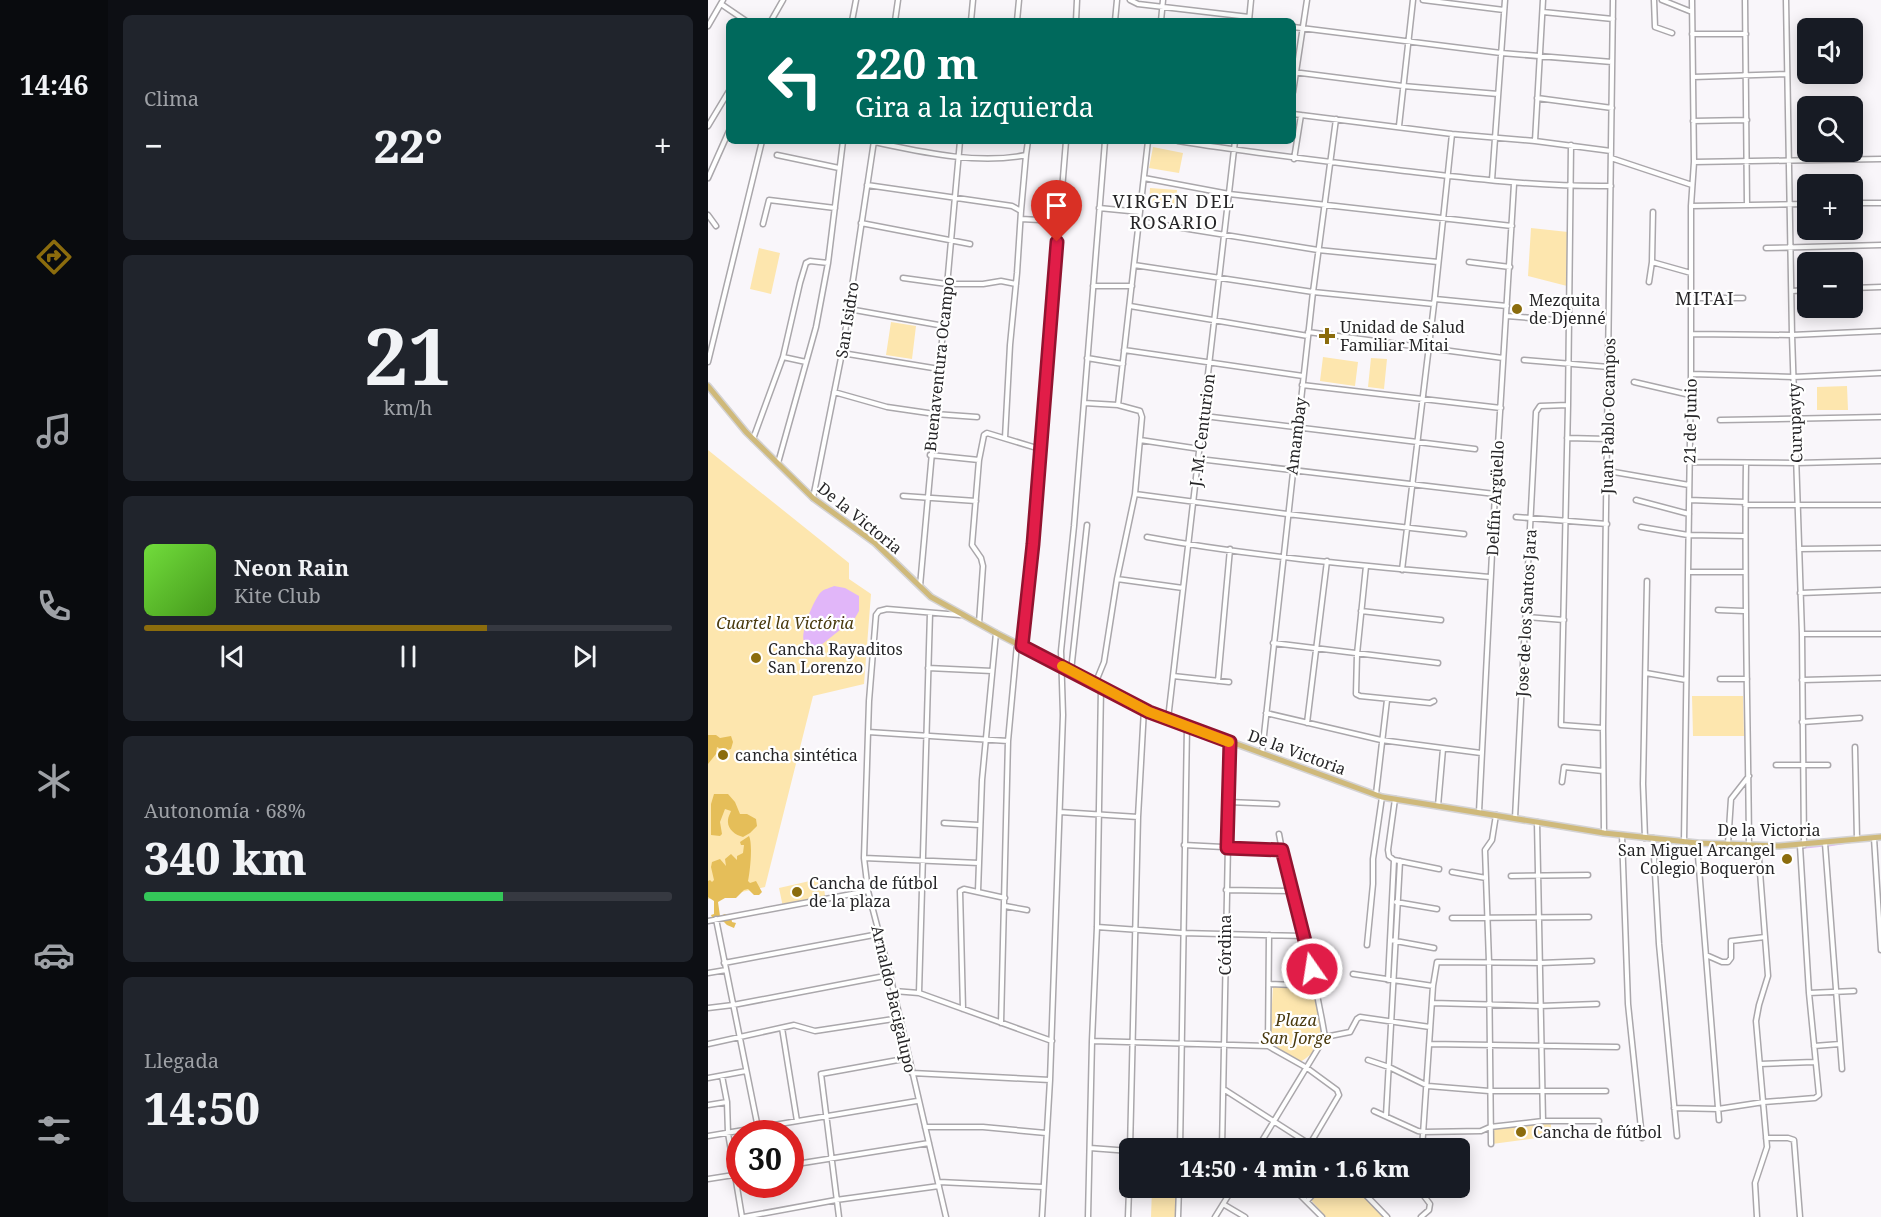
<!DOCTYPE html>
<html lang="es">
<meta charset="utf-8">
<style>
body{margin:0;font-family:"Noto Serif",serif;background:#20242c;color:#f1f3f6;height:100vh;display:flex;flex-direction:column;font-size:22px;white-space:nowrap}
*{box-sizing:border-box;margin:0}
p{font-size:20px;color:#9ea1a6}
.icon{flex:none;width:33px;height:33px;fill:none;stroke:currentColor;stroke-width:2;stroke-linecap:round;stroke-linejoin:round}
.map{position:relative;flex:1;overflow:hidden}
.side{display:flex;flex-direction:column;gap:15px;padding:15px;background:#0d0f14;width:600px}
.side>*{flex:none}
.top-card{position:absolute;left:18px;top:18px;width:570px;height:126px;border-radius:9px;box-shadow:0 3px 15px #0003;background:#00695c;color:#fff;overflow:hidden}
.controls{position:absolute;left:1089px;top:18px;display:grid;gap:12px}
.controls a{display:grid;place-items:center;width:66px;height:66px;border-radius:9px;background:#171b24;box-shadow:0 3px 15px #0003;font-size:30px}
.speed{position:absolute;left:18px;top:1120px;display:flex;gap:12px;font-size:30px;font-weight:700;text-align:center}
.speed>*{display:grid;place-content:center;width:78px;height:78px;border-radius:50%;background:#171b24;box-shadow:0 3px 15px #0003;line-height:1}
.speed .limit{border:9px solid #d22;background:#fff;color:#111}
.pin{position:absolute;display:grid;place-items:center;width:51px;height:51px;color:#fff;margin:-62px -26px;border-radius:50% 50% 50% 0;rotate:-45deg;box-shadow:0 0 6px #0007}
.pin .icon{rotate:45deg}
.me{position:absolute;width:66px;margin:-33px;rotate:347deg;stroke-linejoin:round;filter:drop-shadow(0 0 4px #0008)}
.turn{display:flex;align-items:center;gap:21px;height:126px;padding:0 30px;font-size:27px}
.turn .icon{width:78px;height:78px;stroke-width:2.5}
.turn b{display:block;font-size:42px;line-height:51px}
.big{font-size:45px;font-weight:800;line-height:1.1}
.side .widget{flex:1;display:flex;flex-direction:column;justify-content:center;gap:9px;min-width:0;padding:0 21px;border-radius:9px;background:#20242c}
.side .dial{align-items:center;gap:0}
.dial b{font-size:78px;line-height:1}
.song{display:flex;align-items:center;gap:18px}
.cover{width:72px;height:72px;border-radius:9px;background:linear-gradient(135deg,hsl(100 70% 55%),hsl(100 70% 35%))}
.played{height:6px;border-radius:3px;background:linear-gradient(90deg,#8b6c0d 65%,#363941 65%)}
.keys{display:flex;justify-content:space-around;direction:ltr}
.heat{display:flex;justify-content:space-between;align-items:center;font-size:33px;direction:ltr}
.charge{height:9px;border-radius:4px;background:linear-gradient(90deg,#34c759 68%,#363941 0)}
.trip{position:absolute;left:411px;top:1138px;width:351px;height:60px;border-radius:9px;background:#171b24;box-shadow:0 3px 15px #0003;font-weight:800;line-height:60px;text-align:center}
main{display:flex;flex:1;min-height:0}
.tab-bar{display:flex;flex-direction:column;width:108px;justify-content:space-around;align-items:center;background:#090b0e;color:#9ea1a6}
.tab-bar .icon{width:42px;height:42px}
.tab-bar .selected{color:#8b6c0d}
.tab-bar b{font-size:27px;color:#f1f3f6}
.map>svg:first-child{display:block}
.green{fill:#fde6ae}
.forest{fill:#e5be59}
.water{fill:#e1b6f9}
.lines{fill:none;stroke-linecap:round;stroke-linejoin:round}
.stream{stroke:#e1b6f9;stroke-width:1.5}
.minor-casing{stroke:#aaa7ab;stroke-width:7}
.major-casing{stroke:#d4d3d4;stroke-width:8}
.minor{stroke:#fff;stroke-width:4}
.major{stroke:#cfb97a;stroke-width:5}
.route-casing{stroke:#92132f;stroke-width:15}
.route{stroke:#e11d48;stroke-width:10}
.slow{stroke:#f59e0b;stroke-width:10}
.poi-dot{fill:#8b6c0d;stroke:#fff;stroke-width:2}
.labels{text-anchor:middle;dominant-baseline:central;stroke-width:4.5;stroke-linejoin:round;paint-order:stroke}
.poi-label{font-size:16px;fill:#262527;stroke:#fff;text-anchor:start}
.street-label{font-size:16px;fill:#262527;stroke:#fff}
.park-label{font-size:16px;font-style:italic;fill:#49390d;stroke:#fff}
.neighbourhood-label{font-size:18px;letter-spacing:1.5px;fill:#262527;stroke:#fff}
</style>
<main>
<nav class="tab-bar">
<b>14:46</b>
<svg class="icon selected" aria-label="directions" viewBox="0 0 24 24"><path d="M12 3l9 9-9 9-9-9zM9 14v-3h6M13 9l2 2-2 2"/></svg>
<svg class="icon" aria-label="music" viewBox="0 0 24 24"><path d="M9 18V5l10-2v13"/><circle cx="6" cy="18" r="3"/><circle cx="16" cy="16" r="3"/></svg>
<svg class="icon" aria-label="phone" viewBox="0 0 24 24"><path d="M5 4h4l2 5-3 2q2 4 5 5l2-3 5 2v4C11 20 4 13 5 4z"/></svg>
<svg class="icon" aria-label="climate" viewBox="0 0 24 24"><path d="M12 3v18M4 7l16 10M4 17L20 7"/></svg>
<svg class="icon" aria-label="car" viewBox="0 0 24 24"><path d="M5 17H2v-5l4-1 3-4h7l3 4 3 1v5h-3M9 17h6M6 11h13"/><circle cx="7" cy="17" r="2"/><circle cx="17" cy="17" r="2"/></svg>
<svg class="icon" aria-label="filters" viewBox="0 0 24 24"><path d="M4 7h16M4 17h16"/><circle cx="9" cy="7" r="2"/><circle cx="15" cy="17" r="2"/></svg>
</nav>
<section class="side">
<div class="widget"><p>Clima</p>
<div class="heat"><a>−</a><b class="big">22°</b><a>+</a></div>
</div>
<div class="widget dial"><b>21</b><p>km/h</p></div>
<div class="widget">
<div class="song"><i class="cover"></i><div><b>Neon Rain</b><p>Kite Club</p></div></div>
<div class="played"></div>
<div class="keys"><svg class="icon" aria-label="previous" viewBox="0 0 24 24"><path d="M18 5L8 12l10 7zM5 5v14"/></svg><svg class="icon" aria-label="pause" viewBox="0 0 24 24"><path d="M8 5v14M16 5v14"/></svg><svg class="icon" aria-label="next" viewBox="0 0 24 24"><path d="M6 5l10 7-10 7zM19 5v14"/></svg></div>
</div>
<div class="widget"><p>Autonomía · 68%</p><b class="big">340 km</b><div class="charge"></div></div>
<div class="widget"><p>Llegada</p><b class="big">14:50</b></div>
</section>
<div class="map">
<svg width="1173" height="1217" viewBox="0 0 1173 1217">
<rect width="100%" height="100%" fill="#f9f6fa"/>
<path class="green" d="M445,147L475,153L471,173L441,168Z
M442,188L469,190L467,209L441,207Z
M823,228L860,232L859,286L820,276Z
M51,248L72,253L63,294L42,289Z
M183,322L208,326L204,359L178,355Z
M615,357L650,362L647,386L612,381Z
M663,358L679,359L676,389L660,387Z
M1139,386L1140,410H1109V387Z
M0,450L141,563V579L163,594L156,684L105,696L57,887L0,899Z
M984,696H1035L1036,736H985Z
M115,878L117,896L75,907L71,888Z
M565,987L606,988C612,1018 624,1044 592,1062L572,1050L562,1040Z
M843,1122V1136L784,1144V1128Z
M444,1188H469L468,1217H443Z
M615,1188H648L676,1217H618L603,1200Z"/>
<path class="forest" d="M0,735H8L12,738L23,736L25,742L23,749L17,751L9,747L8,754L0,764Z
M6,794H20L27,802L32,814H39L48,819L49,826L42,833L35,837C27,835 19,829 20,820C20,817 22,814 23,811L17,809L12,822L14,834L12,836L3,835V804Z
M41,836C45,844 42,872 40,881L42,883L48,881L54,892L51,895H46L40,889L36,890L28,898H17L10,902L12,916L17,914L23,917L24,922L28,923L26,928L19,925L16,922L5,920L3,915L6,914V901L0,897V881L2,880L4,882L6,880L3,867L4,862L12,859L18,866L17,859L23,854L29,860V856L35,853L36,845H33L32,842Z"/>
<path class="water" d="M126,586L137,588L151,596V611L147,618L108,649C104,647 99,645 96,641C92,633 106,599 113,592C116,589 122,588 126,586Z"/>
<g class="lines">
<path class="stream" d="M949,842L960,843
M1119,846L1151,841
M1095,848L1114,846"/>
<g class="minor-casing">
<path id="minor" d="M422,0L430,4L541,17
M715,0L796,10
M946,0L947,27L964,33
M954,0L984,12
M1037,0L1039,205
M1078,0L1084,335L1094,634L1096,845
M13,4L38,21
M835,12L905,19
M63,21L75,0
M144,21L148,0
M187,21L190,0
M263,21L265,0
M309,21L311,0
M368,21L369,0
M407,21L409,0
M453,21L455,0
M541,21L543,0
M0,26L15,0
M585,27L793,53L904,62
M984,34H1038
M585,72L695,86L790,94
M985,77L1079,74
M585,92L599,0
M829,98L904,108
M585,114L744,134L827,141L903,151
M985,121L1039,120
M0,126L21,91
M691,126L705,0
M470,141C543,153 616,161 689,170C760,178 831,187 903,186
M827,141L835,0
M166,142C214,152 269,165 318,155L320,141
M863,145L860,405L853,725L895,728
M69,155L131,168
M903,158L984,185
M586,159L593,115
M986,162L1173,159
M0,178L21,131
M436,178L521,194L804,226
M784,180L797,0
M159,185L304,206L313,211L309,273L302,345L297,438
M1144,203H1173
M983,206L1100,204
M391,208L432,212
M313,211L318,155
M0,215L8,226
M313,219L351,221
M431,221L610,250L730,262
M153,223L262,244
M55,224L61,200L127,208
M1058,248L1173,245
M761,262L802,267
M944,262L983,273
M426,265L605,292L726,304
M195,278L239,284H275L293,281L308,284
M941,282L944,262L945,212
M385,286H424
M1144,288L1173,287
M1084,291L1100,290
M983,298H1035
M727,299L799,306
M422,306L600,336
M141,309L236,326
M799,316L861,321
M600,332L795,358
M983,334L1084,335L1173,331
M416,350L595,376
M134,353L231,369
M75,357L98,362
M379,358L415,364
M816,360L901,367
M0,362L54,141
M983,374L1085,377L1173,373
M926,382L982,395
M594,385L793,408
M126,392L179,407L227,414L269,417
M376,403L410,405L432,411L434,417L427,494L409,579L396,662L387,684
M410,405L440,141
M496,416L767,449
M1012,420L1173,417
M859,438L900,439
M45,439L75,357L92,283L98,263L102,261L120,263
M432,440L492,449
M222,455L271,460
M491,459L787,494
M981,462L1088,463L1173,461
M70,463L108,327L120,263L135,141
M1038,463C1036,590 1040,718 1041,845
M900,471L981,485
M427,494L579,514L756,534
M195,496L268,501
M105,498L134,353L166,141
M928,500L981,514
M981,500L1037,502
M1037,505H1173
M808,517L899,524
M933,527L980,535L1036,536
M439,537C552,558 669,567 782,577
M1091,549L1173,548
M658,566L649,654L648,694L652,696L722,703L726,701
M694,570L727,296L744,134
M980,572H1036
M409,579L475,588
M212,586L252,141
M1092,593L1173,590
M1010,610L1036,611
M653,611L733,620
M819,617L856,620
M271,623L275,566L273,558L264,545L271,460L276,435L279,433L332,449
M1094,634H1173
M565,643L730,663
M314,646L325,544L358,141
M220,668L284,671
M363,671L379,525
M938,673L978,680
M465,676L521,682
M1012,679H1039
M1094,680L1173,678
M510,681L522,549
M558,713L673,740L773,753
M460,719L527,141
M1094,722L1152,718
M599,723L619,561
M160,732L300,741
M1147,747L1149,839
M554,753L605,292L628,119
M1068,765H1120
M854,782L856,767L895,771
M668,794L679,700
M687,799L680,850L681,856L686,860L731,869
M520,802L569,804
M730,806L735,749
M352,812L430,817
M771,812L787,494L806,184
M807,818L828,412L832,406L860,405
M829,822L835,1121
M236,823L271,825
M896,833L895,728L905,0
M914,835L920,1004L934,1138
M937,838L935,784L939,581
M945,838L951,944L969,1136
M1166,838L1173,950
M976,841L983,374V206L986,162L984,0
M989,843L1011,1120
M1117,843L1134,1069
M1020,844L1023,799L1041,776
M476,845L574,850L571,834
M574,850C592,912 606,974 617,1037
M156,858L271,863
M744,872L778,878
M803,876L880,875
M518,890L586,891
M270,891L274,780L288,633
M688,902L729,909
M297,906L319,910
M744,918L881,917
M8,919L50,1128
M0,921L160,891
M389,927L474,933L596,936
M682,940L726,948
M659,945L665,884V859L674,797
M998,955L1014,962H1020L1023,958V941L1057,937
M16,963L171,934
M0,973L18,970
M645,974L725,986
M680,980L686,860
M562,984L608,986
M186,991L211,993L344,1041
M211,993L222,613
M1101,993L1146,991
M724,1003L832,1006L889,1004
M0,1008L25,1005L182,975
M255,1009L252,891L256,889L297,898
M293,1023L300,741L309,644
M74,1028L89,1121
M384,1041L560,1046L599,1068L629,1090L631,1095L602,1144
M0,1044L86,1025L107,1031L192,1018
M721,1044L909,1047
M560,1046L561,935
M1106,1046L1132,1044
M660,1060L681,1067L720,1086L781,1091H898
M1052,1064L1106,1062
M204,1073L342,1080
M14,1076L19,1102L20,1133L34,1217
M0,1078L38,1071
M517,1090L609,1149
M0,1105L19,1102
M966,1108L1010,1109L1056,1102L1107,1098L1111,1095L1101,993L1092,846
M666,1111L710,1131L716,1132L773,1131L782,1127L835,1121H891
M678,1116L692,861
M217,1127H275L338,1133
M0,1136L209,1101
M1058,1138H1080L1086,1140L1092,1217
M783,1144L781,962L777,850L784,840L788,815
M382,1148L422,1151
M422,1149L430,817L436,709
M472,1149L479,726
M514,1149L522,742
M549,1149L617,1037L642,1032L649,1019L652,1017L722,1027
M654,1149L663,1144L670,1149
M714,1149L725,986L729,962L832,963L884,961
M82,1165L221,1143
M0,1179L32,1174
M231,1182L335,1187
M585,1188L614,1217
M651,1188L679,1217
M710,1188L722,1204L721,1210L713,1217
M599,1201L611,1188
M515,1204L537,1217
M36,1217L128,1200L231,1186
M131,1217L113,1074L201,1058
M238,1217L182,975L160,891L156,858L161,701L168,615L171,611L179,609L252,615
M334,1217L342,1080L355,715L353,651L366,526L397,141
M380,1217L384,1041L389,927L393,687
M420,1217L422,1163
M470,1217L471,1188
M507,1217L525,1188
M1049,1217L1047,1183L1059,1147L1048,1021L1051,1005L1060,976L1050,846"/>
</g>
<g class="major-casing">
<path id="major" d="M0,386L38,432L105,498L167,543L223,597L288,633L441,712L674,797L896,833L989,843L1071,846L1173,837"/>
</g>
<use href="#minor" class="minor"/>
<use href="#major" class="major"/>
</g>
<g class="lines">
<g class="route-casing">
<path id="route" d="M349,242L325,544L314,646L441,712L522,742L519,848L574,850L604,969"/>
</g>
<use href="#route" class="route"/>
<path class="slow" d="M354,666L441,712L521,742"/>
</g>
<g class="poi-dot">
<circle cx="809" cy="309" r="6"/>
<path d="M616 327h6v6h6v6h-6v6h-6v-6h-6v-6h6z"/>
<circle cx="48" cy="658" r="6"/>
<circle cx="15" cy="755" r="6"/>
<circle cx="1079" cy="859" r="6"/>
<circle cx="89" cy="892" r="6"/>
<circle cx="813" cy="1132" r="6"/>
</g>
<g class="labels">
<g class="poi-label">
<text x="821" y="300">Mezquita<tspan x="821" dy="18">de Djenné</tspan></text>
<text x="632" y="327">Unidad de Salud<tspan x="632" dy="18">Familiar Mitai</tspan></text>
<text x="60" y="649">Cancha Rayaditos<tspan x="60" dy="18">San Lorenzo</tspan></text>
<text x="27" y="755">cancha sintética</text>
<text x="1067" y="850" text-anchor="end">San Miguel Arcangel<tspan x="1067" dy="18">Colegio Boqueron</tspan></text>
<text x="101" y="883">Cancha de fútbol<tspan x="101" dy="18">de la plaza</tspan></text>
<text x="825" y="1132">Cancha de fútbol</text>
</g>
<g class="street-label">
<text transform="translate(139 320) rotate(-81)">San Isidro</text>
<text transform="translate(231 364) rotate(-84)">Buenaventura Ocampo</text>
<text transform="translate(900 416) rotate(-89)">Juan Pablo Ocampos</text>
<text transform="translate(982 421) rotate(-89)">21 de Junio</text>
<text transform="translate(1087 423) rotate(-92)">Curupayty</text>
<text transform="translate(494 430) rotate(-83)">J. M. Centurion</text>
<text transform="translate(588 436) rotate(-83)">Amambay</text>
<text transform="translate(787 498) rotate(-87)">Delfín Argüello</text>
<text transform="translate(152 518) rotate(39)">De la Victoria</text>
<text transform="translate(818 613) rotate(-87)">Jose de los Santos Jara</text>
<text transform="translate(589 752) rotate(20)">De la Victoria</text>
<text x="1061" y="830">De la Victoria</text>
<text transform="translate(517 945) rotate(-90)">Córdina</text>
<text transform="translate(186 999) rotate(77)">Arnaldo Bacigalupo</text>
</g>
<g class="park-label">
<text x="77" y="623">Cuartel la Victória</text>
<text x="588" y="1020">Plaza<tspan x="588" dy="18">San Jorge</tspan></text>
</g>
<g class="neighbourhood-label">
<text x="466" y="201">VIRGEN DEL<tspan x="466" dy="21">ROSARIO</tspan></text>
<text x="997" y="298">MITAI</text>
</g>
</g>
</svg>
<div class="controls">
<a><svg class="icon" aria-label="sound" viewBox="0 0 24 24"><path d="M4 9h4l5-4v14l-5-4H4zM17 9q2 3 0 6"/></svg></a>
<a><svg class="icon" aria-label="search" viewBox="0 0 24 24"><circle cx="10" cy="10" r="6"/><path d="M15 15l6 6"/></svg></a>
<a>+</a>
<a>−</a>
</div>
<div class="speed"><div class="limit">30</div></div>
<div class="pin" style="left:349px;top:242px;background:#d93025"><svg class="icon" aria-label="arrive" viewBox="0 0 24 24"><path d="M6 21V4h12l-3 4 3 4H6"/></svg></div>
<svg class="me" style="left:604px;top:969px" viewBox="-20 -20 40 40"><circle r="17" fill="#e11d48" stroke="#fff" stroke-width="3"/><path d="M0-11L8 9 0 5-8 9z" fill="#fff"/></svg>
<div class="trip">14:50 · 4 min · 1.6 km</div>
<div class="top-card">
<div class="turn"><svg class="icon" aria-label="left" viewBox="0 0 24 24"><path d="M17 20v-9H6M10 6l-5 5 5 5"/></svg><div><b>220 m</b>Gira a la izquierda</div></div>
</div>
</div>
</main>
